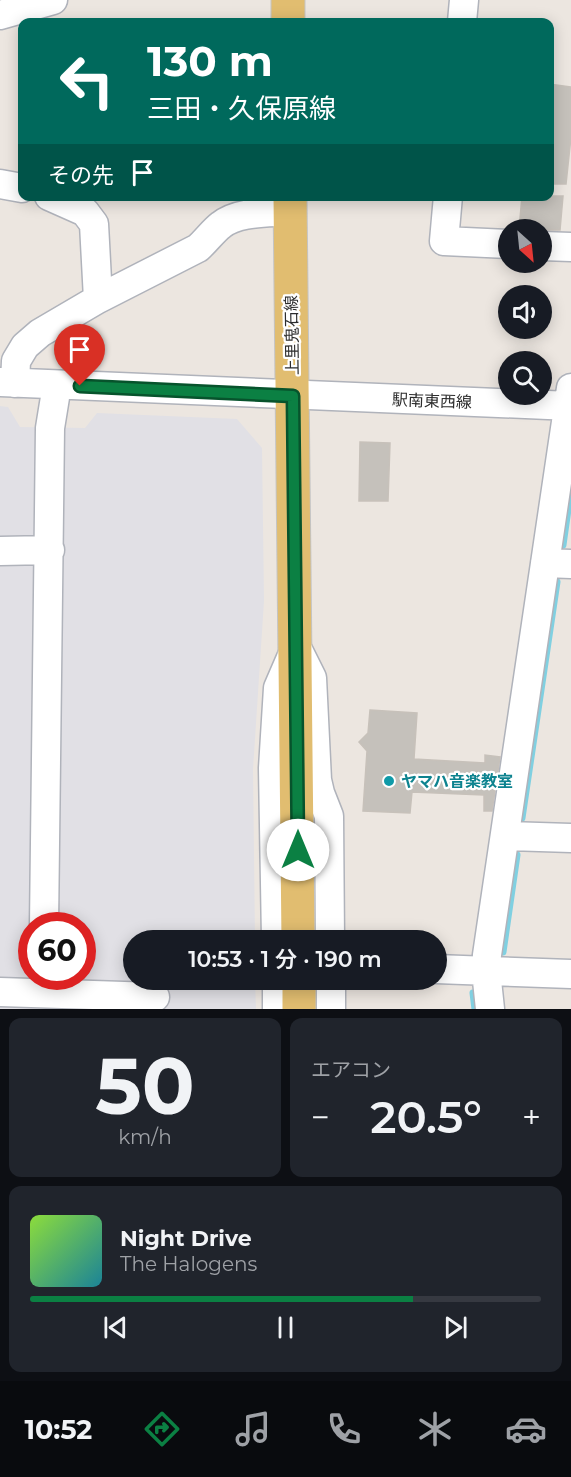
<!DOCTYPE html>
<html lang="ja">
<meta charset="utf-8">
<style>
body{margin:0;font-family:Montserrat,"Noto Sans JP",sans-serif;background:#20242c;color:#f1f3f6;height:100vh;display:flex;flex-direction:column;font-size:22px;white-space:nowrap}
*{box-sizing:border-box;margin:0}
p{font-size:20px;color:#9ea1a6}
.icon{flex:none;width:33px;height:33px;fill:none;stroke:currentColor;stroke-width:2;stroke-linecap:round;stroke-linejoin:round}
.map{position:relative;height:1009px;overflow:hidden}
.drawer{display:flex;flex-direction:column;gap:9px;padding:9px;background:#0d0f14;flex:1}
.drawer>*{flex:none}
.top-card{position:absolute;left:18px;top:18px;width:536px;height:183px;border-radius:12px;box-shadow:0 3px 15px #0003;background:#00695c;color:#fff;overflow:hidden}
.needle{width:39px;rotate:153deg}
.fabs{position:absolute;left:498px;top:219px;display:grid;gap:12px}
.fabs a{display:grid;place-items:center;width:54px;height:54px;border-radius:50%;background:#171b24;box-shadow:0 3px 15px #0003;font-size:30px}
.speed{position:absolute;left:18px;top:912px;display:flex;gap:12px;font-size:30px;font-weight:700;text-align:center}
.speed>*{display:grid;place-content:center;width:78px;height:78px;border-radius:50%;background:#171b24;box-shadow:0 3px 15px #0003;line-height:1}
.speed .limit{border:9px solid #d22;background:#fff;color:#111}
.pin{position:absolute;display:grid;place-items:center;width:51px;height:51px;color:#fff;margin:-62px -26px;border-radius:50% 50% 50% 0;rotate:-45deg;box-shadow:0 0 6px #0007}
.pin .icon{rotate:45deg}
.me{position:absolute;width:66px;margin:-33px;rotate:0deg;stroke-linejoin:round;filter:drop-shadow(0 0 4px #0008)}
.turn{display:flex;align-items:center;gap:21px;height:126px;padding:0 30px;font-size:27px}
.turn .icon{width:78px;height:78px;stroke-width:2.5}
.turn b{display:block;font-size:42px;line-height:51px}
.then{display:flex;align-items:center;height:57px;padding:0 30px;background:#0003;gap:12px;font-size:22px}
.big{font-size:45px;font-weight:600;line-height:1.1}
.drawer .card{flex:1;display:flex;flex-direction:column;justify-content:center;gap:9px;min-width:0;padding:0 21px;border-radius:12px;background:#20242c}
.drawer .dial{align-items:center;gap:0}
.dial b{font-size:78px;line-height:1}
.song{display:flex;align-items:center;gap:18px}
.cover{width:72px;height:72px;border-radius:9px;background:linear-gradient(135deg,hsl(90 70% 55%),hsl(190 70% 35%))}
.played{height:6px;border-radius:3px;background:linear-gradient(90deg,#0b8043 75%,#363941 75%)}
.keys{display:flex;justify-content:space-around;direction:ltr}
.heat{display:flex;justify-content:space-between;align-items:center;font-size:33px;direction:ltr}
.drawer .tiles{flex:1;display:grid;gap:9px;grid-template-columns:1fr 1fr}
.card:last-child{grid-column:span 2}
.trip{position:absolute;left:123px;top:930px;width:324px;height:60px;border-radius:30px;background:#171b24;box-shadow:0 3px 15px #0003;font-weight:600;line-height:60px;text-align:center}
.tabs{display:flex;height:96px;justify-content:space-around;align-items:center;background:#090b0e;color:#9ea1a6}
.tabs .icon{width:42px;height:42px}
.tabs .active{color:#0b8043}
.tabs b{font-size:27px;color:#f1f3f6}
.map>svg:first-child{display:block}
.industrial{fill:#e1e0e5;fill-rule:evenodd}
.lines{fill:none;stroke-linecap:round;stroke-linejoin:round}
.stream{stroke:#80d0e1;stroke-width:7}
.building{fill:#c5c1bb;stroke:#c7c1ba;stroke-width:1.5}
.minor-casing{stroke:#b0b3bb;stroke-width:31}
.major-casing{stroke:#c4c4c4;stroke-width:35}
.minor{stroke:#fff;stroke-width:28}
.major{stroke:#e1bd70;stroke-width:33}
.route-casing{stroke:#07532c;stroke-width:15}
.route{stroke:#0b8043;stroke-width:10}
.culture-dot{fill:#0f9aa8;stroke:#fff;stroke-width:2}
.labels{text-anchor:middle;dominant-baseline:central;stroke-width:4.5;stroke-linejoin:round;paint-order:stroke}
.street-label{font-size:16px;fill:#2c2c2c;stroke:#fff}
.culture-label{font-size:16px;font-weight:bold;fill:#0d838f;stroke:#fff;text-anchor:start}
</style>
<div class="map">
<svg width="571" height="1009" viewBox="0 0 571 1009">
<rect width="100%" height="100%" fill="#ece6e0"/>
<path class="industrial" d="M0,406L8,407L20,427L85,428L97,413L237,419L262,448L264,601L253,769L255,940H134V980H255L256,1009H0ZM32,926H82V976H32Z"/>
<g class="lines">
<path class="stream" d="M563,545L571,488
M522,818L557,582
M503,952L517,855
M473,993L475,1009"/>
</g>
<path class="building" d="M549,84L571,87V137L566,184H549Z
M522,196H563L560,230H519Z
M360,442L390,443L388,501H359Z
M370,710L417,713L414,759L485,763V755L500,757L492,811H484V795L412,792L410,813L363,811L367,751L359,742L368,733Z"/>
<g class="lines">
<g class="minor-casing">
<path id="minor" d="M0,15L53,0
M462,22L464,0
M0,184L22,188
M49,196L85,212L94,224L98,299
M448,196L444,241L508,244
M542,246L571,247
M0,382L571,406
M15,383L16,361L25,346L40,333L98,299L198,248C206,241 213,231 221,225C238,211 269,213 290,211
M0,551L50,550
M545,563L571,564
M297,648L312,678L317,780L320,793L329,816L330,940
M505,836L571,838
M44,926L50,428L57,385
M276,940L273,768L278,688L294,651
M436,969L571,974
M277,980V1009
M331,980V1009
M0,992L155,997
M490,1009L486,971L487,955L571,388"/>
</g>
<g class="major-casing">
<path id="major" d="M288,0V22
M290,196L298,940
M299,980V1009"/>
</g>
<use href="#minor" class="minor"/>
<use href="#major" class="major"/>
</g>
<g class="lines">
<g class="route-casing">
<path id="route" d="M80,386L293,396L298,850"/>
</g>
<use href="#route" class="route"/>
</g>
<circle class="culture-dot" cx="389" cy="781" r="6"/>
<g class="labels">
<g class="street-label">
<text transform="translate(292 335) rotate(-91)">上里鬼石線</text>
<text transform="translate(432 401) rotate(2)">駅南東西線</text>
</g>
<g class="culture-label">
<text x="401" y="781">ヤマハ音楽教室</text>
</g>
</g>
</svg>
<div class="fabs">
<a><svg class="needle" viewBox="-14 -14 28 28"><path d="M0-13l5 13h-10z" fill="#e53935"/><path d="M0 13l5-13h-10z" fill="#9ea1a6"/></svg></a>
<a><svg class="icon" aria-label="sound" viewBox="0 0 24 24"><path d="M4 9h4l5-4v14l-5-4H4zM17 9q2 3 0 6"/></svg></a>
<a><svg class="icon" aria-label="search" viewBox="0 0 24 24"><circle cx="10" cy="10" r="6"/><path d="M15 15l6 6"/></svg></a>
</div>
<div class="speed"><div class="limit">60</div></div>
<div class="pin" style="left:80px;top:386px;background:#d93025"><svg class="icon" aria-label="arrive" viewBox="0 0 24 24"><path d="M6 21V4h12l-3 4 3 4H6"/></svg></div>
<svg class="me" style="left:298px;top:850px" viewBox="-20 -20 40 40"><circle r="19" fill="#fff"/><path d="M0-13L10 11 0 6-10 11z" fill="#0b8043"/></svg>
<div class="trip">10:53 · 1 分 · 190 m</div>
<div class="top-card">
<div class="turn"><svg class="icon" aria-label="left" viewBox="0 0 24 24"><path d="M17 20v-9H6M10 6l-5 5 5 5"/></svg><div><b>130 m</b>三田・久保原線</div></div>
<div class="then">その先<svg class="icon" aria-label="arrive" viewBox="0 0 24 24"><path d="M6 21V4h12l-3 4 3 4H6"/></svg></div>
</div>
</div>
<section class="drawer">
<div class="tiles">
<div class="card dial"><b>50</b><p>km/h</p></div>
<div class="card"><p>エアコン</p>
<div class="heat"><a>−</a><b class="big">20.5°</b><a>+</a></div>
</div>
<div class="card">
<div class="song"><i class="cover"></i><div><b>Night Drive</b><p>The Halogens</p></div></div>
<div class="played"></div>
<div class="keys"><svg class="icon" aria-label="previous" viewBox="0 0 24 24"><path d="M18 5L8 12l10 7zM5 5v14"/></svg><svg class="icon" aria-label="pause" viewBox="0 0 24 24"><path d="M8 5v14M16 5v14"/></svg><svg class="icon" aria-label="next" viewBox="0 0 24 24"><path d="M6 5l10 7-10 7zM19 5v14"/></svg></div>
</div>
</div>
</section>
<nav class="tabs">
<b>10:52</b>
<svg class="icon active" aria-label="directions" viewBox="0 0 24 24"><path d="M12 3l9 9-9 9-9-9zM9 14v-3h6M13 9l2 2-2 2"/></svg>
<svg class="icon" aria-label="music" viewBox="0 0 24 24"><path d="M9 18V5l10-2v13"/><circle cx="6" cy="18" r="3"/><circle cx="16" cy="16" r="3"/></svg>
<svg class="icon" aria-label="phone" viewBox="0 0 24 24"><path d="M5 4h4l2 5-3 2q2 4 5 5l2-3 5 2v4C11 20 4 13 5 4z"/></svg>
<svg class="icon" aria-label="climate" viewBox="0 0 24 24"><path d="M12 3v18M4 7l16 10M4 17L20 7"/></svg>
<svg class="icon" aria-label="car" viewBox="0 0 24 24"><path d="M5 17H2v-5l4-1 3-4h7l3 4 3 1v5h-3M9 17h6M6 11h13"/><circle cx="7" cy="17" r="2"/><circle cx="17" cy="17" r="2"/></svg>
</nav>
